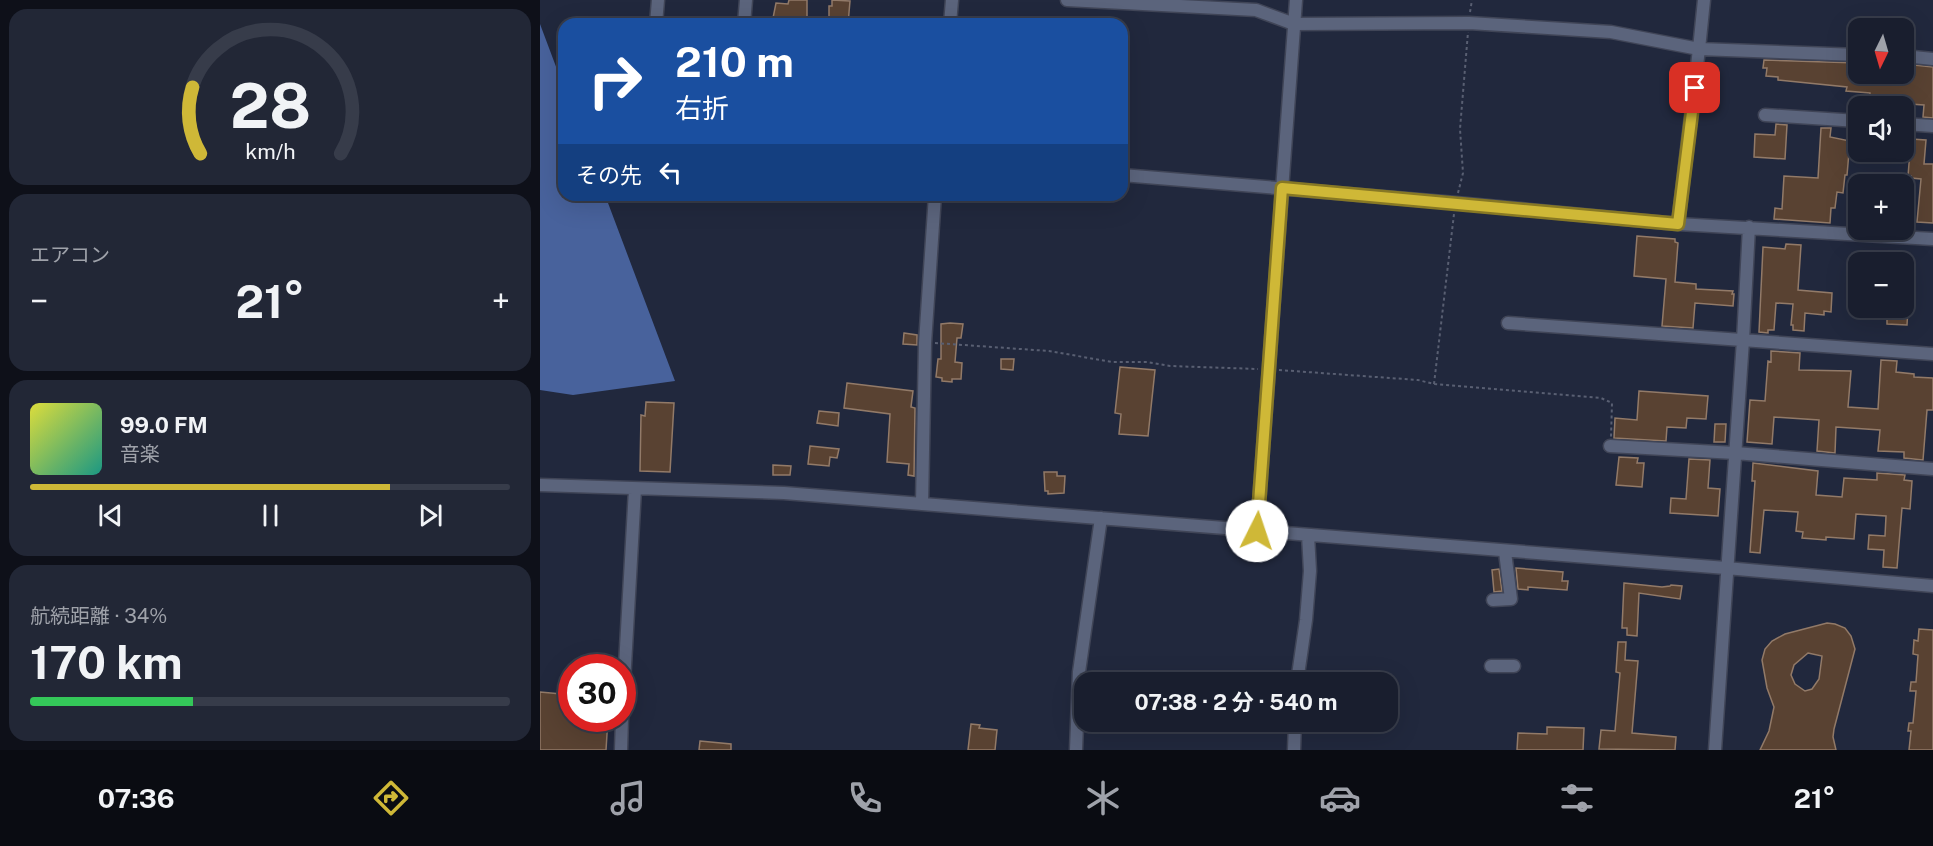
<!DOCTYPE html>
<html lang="ja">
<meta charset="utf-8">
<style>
body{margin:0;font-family:"Public Sans","Noto Sans JP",sans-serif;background:#222736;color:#f1f3f6;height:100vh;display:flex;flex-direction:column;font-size:22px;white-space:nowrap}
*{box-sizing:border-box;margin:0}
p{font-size:20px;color:#9fa2aa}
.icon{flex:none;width:33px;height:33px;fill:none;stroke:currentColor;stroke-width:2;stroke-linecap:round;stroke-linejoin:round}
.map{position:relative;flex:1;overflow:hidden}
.details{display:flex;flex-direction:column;gap:9px;padding:9px;background:#0e1019;width:540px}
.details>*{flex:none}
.banner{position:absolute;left:18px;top:18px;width:570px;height:183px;border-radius:18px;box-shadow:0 6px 24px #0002,0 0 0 2px #373c4a;background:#1a4fa0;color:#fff;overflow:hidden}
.needle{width:39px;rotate:185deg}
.buttons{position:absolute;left:1308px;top:18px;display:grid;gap:12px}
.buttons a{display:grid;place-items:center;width:66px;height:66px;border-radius:12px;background:#191e2e;box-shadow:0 6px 24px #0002,0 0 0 2px #373c4a;font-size:30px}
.speed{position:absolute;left:18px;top:654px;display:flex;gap:12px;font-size:30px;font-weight:700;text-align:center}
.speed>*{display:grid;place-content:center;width:78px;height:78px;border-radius:50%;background:#191e2e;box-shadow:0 6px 24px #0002,0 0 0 2px #373c4a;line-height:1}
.speed .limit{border:9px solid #d22;background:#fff;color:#111}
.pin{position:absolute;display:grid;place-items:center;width:51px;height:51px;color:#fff;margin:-26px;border-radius:12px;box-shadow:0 3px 9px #0006}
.me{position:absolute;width:66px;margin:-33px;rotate:4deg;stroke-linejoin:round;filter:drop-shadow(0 0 4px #0008)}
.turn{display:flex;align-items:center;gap:21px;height:126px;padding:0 18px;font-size:27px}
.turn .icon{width:78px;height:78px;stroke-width:2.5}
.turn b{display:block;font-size:42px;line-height:51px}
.then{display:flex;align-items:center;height:57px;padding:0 18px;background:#0003;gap:12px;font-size:22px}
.big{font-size:45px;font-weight:700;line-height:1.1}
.details .tile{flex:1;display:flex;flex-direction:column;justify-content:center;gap:9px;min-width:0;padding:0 21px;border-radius:18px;background:#222736}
.details .dial{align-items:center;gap:0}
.dial svg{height:156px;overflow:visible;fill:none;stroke:#373c4a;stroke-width:7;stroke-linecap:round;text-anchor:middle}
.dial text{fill:#f1f3f6;stroke:none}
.song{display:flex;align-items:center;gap:18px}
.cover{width:72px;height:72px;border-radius:9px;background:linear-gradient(135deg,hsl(60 70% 55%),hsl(170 70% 35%))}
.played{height:6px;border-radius:3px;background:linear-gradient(90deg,#cfb837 75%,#373c4a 75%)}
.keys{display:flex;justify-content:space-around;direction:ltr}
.heat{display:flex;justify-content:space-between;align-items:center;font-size:33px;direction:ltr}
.charge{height:9px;border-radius:4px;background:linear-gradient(90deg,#34c759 34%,#373c4a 0)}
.trip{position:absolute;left:534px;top:672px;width:324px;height:60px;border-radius:18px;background:#191e2e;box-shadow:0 6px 24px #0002,0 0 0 2px #373c4a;font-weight:700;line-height:60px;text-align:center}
.tabs{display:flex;height:96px;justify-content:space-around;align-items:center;background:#0a0c12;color:#9fa2aa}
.tabs .icon{width:42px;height:42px}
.tabs .selected{color:#cfb837}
.tabs b{font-size:27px;color:#f1f3f6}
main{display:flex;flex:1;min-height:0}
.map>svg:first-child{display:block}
.water{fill:#48629c}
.building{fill:#594232;stroke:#927a68;stroke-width:1.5;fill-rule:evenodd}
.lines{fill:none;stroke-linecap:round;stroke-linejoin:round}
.minor-casing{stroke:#404557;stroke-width:15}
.path{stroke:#595f72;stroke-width:2;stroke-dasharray:3 3;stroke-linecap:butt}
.minor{stroke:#5b647c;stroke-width:12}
.route-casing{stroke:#877824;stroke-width:15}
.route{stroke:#cfb837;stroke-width:10}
</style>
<main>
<section class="details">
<div class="tile dial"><svg viewBox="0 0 100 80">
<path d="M14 69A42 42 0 1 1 86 69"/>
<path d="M14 69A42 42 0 0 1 10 35" stroke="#cfb837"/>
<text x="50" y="56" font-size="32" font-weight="700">28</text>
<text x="50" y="72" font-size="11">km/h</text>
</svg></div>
<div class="tile"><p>エアコン</p>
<div class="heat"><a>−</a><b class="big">21°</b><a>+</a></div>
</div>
<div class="tile">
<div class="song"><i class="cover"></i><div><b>99.0 FM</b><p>音楽</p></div></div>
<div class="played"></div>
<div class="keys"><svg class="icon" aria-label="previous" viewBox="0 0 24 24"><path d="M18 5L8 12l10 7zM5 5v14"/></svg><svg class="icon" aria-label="pause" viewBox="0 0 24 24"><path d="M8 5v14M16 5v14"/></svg><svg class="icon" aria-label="next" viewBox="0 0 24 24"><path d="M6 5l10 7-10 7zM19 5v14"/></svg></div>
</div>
<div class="tile"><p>航続距離 · 34%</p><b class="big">170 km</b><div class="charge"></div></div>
</section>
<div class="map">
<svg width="1393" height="750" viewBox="0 0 1393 750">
<rect width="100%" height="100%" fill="#21283d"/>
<path class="water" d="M0,24L24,88V195H65L135,381L33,395L0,390Z"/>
<path class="building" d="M249,0H267V24H248L249,19L233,18L236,3L248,4Z
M292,0L310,1L308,24H291V20L289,19V6H292Z
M1224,60L1318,63V74H1364V64L1393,67V118L1383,117L1384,105L1354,103L1353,106L1329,104L1330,93L1306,91L1307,87L1238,80V77L1226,76L1227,68H1223Z
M1236,124L1247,125L1245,159L1214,157L1215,134L1235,135Z
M1281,128H1291L1290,137L1310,141L1307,175H1305L1303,193L1297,192L1295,208H1291L1290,223L1234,219L1235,208L1242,209L1244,176L1278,178Z
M1371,139L1386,140L1384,164H1393V223L1377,222L1381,179L1371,178V176H1368Z
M1097,236L1135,239V242L1138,243L1135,282L1156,284V289L1193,291L1192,294H1194L1193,306L1155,303L1153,328L1122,326L1126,279L1094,276Z
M1246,244L1261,245L1258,290L1292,293L1291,312L1284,311V315L1265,313L1264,331L1253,330V325H1251L1253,304L1236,303L1234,330H1228V333L1219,332L1223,247L1245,249Z
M1338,308H1368L1367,325L1347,324V317L1338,316Z
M410,323L423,324L421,338H417L415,362L422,363L421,379H412V382L402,381V378L396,377L398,359H401V324Z
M364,333L377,335V345L363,344Z
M1231,351L1260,353L1259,370L1311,371L1308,407L1338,409L1341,360L1357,361L1356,372L1374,374V377L1393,378V410H1387L1383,460L1364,458V452L1338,451L1340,430L1296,427L1295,453L1277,451L1279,420L1234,417L1232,444L1207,442L1210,400L1225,401L1228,361L1231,362Z
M461,359H474L473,370L461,369Z
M580,367L615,370L608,436L579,434L581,414L575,413Z
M307,383L373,391L371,407L375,408L374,476L368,475L369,464L347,462L350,414L304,408Z
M1099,391L1168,396L1166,419L1147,418L1146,428L1127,427L1126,441L1074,438L1075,418L1097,420Z
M106,402L134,403L130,472L100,471L101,415L105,416Z
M279,411L299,413L298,426L277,423Z
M1175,424H1186L1185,442H1174Z
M270,446L299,449L297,458L290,457L289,466L268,464Z
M1079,457L1098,458L1097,463H1104L1102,487L1076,485Z
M1149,459L1170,460L1168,488L1180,489L1178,516L1130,513L1131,498L1146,499Z
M1213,463L1278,471L1276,495L1302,497L1304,478L1337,480V473L1365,475L1364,480L1372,481L1370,509L1362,508L1357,568L1343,567L1344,550L1328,549L1329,535L1345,536L1346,516L1316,514L1314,539L1286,537V540L1262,538L1263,532L1256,531L1258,512L1224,510L1220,553L1210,552L1215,481H1212Z
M233,465L251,466L250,475H233Z
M504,472H517V476H525L524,493L508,494V491H505Z
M976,568L1023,572L1022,581H1028L1027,590L988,587V590L978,589Z
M959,569L962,591L954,592L952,570Z
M1084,583L1122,587L1130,586L1131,585L1142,586L1140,599L1099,593L1097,636L1087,635V628H1082Z
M1287,623L1295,624L1305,628L1311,636L1315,649L1294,729L1293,737L1296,750H1220L1229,731L1234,707L1227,688L1222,660L1225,649L1232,641L1245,634ZM1268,653L1282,656L1279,679L1272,689L1265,691L1255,684L1251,675L1254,665Z
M1379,629L1393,630V750H1369L1371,731H1368L1369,723H1373L1376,691H1370L1371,682H1376L1378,655L1373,654L1374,640L1378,641Z
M1078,642H1086L1085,660L1098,661L1092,733L1136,737L1135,750L1059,749L1061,730L1075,731L1080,673L1076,672Z
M0,692L32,695V718H68L66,750H0Z
M431,724L440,725L439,728L457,730L455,750H428Z
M1007,727L1044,728L1043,750H977L978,733L1007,734Z
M160,741L191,744V750H159Z"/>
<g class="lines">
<g class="minor-casing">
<path id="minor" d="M527,0L716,10L754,24L929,23L1071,32L1159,49L1138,224
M1164,0L1159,49L1318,55
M116,24L118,0
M204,24L206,0
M410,24L412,0
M1364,56L1393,59
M1225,115L1318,121
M1364,124L1393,126
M582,175L916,203L1138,224L1393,239
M968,323L1393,354
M1070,446L1195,453L1393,469
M0,485L244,493L1186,568L1393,586
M382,504L385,343L395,195
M717,531L756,0
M953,600L971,599L965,552
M951,666H974
M757,682L766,620L770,571L768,535
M82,718L95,489
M81,750L82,718
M536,750L539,672L561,518
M754,750L755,722
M1175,750L1203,340L1209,227"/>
</g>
<path class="path" d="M930,12L932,0
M918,193L923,173L920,129L928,32
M395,343L509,351L572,362H607L630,366L718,369
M739,370L878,380L894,384L1061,398L1072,403L1071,437
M894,384L914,214"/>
<use href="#minor" class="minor"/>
</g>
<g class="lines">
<g class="route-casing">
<path id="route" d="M717,531L742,188L1138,224L1155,88"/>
</g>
<use href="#route" class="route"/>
</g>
</svg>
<div class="buttons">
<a><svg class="needle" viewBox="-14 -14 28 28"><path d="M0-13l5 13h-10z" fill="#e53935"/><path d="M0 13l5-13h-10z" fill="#9fa2aa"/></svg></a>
<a><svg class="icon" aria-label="sound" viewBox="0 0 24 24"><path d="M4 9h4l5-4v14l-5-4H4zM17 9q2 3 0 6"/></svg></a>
<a>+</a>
<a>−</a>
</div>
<div class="speed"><div class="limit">30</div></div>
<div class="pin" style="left:1155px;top:88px;background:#d93025"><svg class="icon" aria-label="arrive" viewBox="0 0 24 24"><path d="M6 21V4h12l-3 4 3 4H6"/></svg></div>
<svg class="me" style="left:717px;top:531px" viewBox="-20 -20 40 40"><circle r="19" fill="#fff"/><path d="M0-13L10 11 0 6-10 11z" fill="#cfb837"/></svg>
<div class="trip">07:38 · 2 分 · 540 m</div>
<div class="banner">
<div class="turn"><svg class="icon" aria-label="right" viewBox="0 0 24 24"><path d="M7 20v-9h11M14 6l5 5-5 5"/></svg><div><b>210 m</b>右折</div></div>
<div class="then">その先<svg class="icon" aria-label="left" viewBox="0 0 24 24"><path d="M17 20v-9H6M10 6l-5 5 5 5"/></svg></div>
</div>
</div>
</main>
<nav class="tabs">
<b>07:36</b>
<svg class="icon selected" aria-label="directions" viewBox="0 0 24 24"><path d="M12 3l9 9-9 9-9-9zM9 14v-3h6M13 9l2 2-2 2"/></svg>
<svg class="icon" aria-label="music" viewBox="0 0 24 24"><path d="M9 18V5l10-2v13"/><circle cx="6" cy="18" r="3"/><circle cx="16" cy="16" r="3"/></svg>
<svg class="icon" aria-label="phone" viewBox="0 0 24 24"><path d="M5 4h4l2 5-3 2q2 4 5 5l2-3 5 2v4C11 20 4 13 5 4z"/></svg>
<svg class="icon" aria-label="climate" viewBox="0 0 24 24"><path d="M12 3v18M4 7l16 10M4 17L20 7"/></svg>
<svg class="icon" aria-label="car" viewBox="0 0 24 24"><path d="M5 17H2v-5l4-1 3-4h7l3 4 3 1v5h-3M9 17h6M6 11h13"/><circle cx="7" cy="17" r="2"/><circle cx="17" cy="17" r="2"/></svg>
<svg class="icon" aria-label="filters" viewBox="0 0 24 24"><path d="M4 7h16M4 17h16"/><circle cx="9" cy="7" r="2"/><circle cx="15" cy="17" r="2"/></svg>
<b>21°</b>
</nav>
